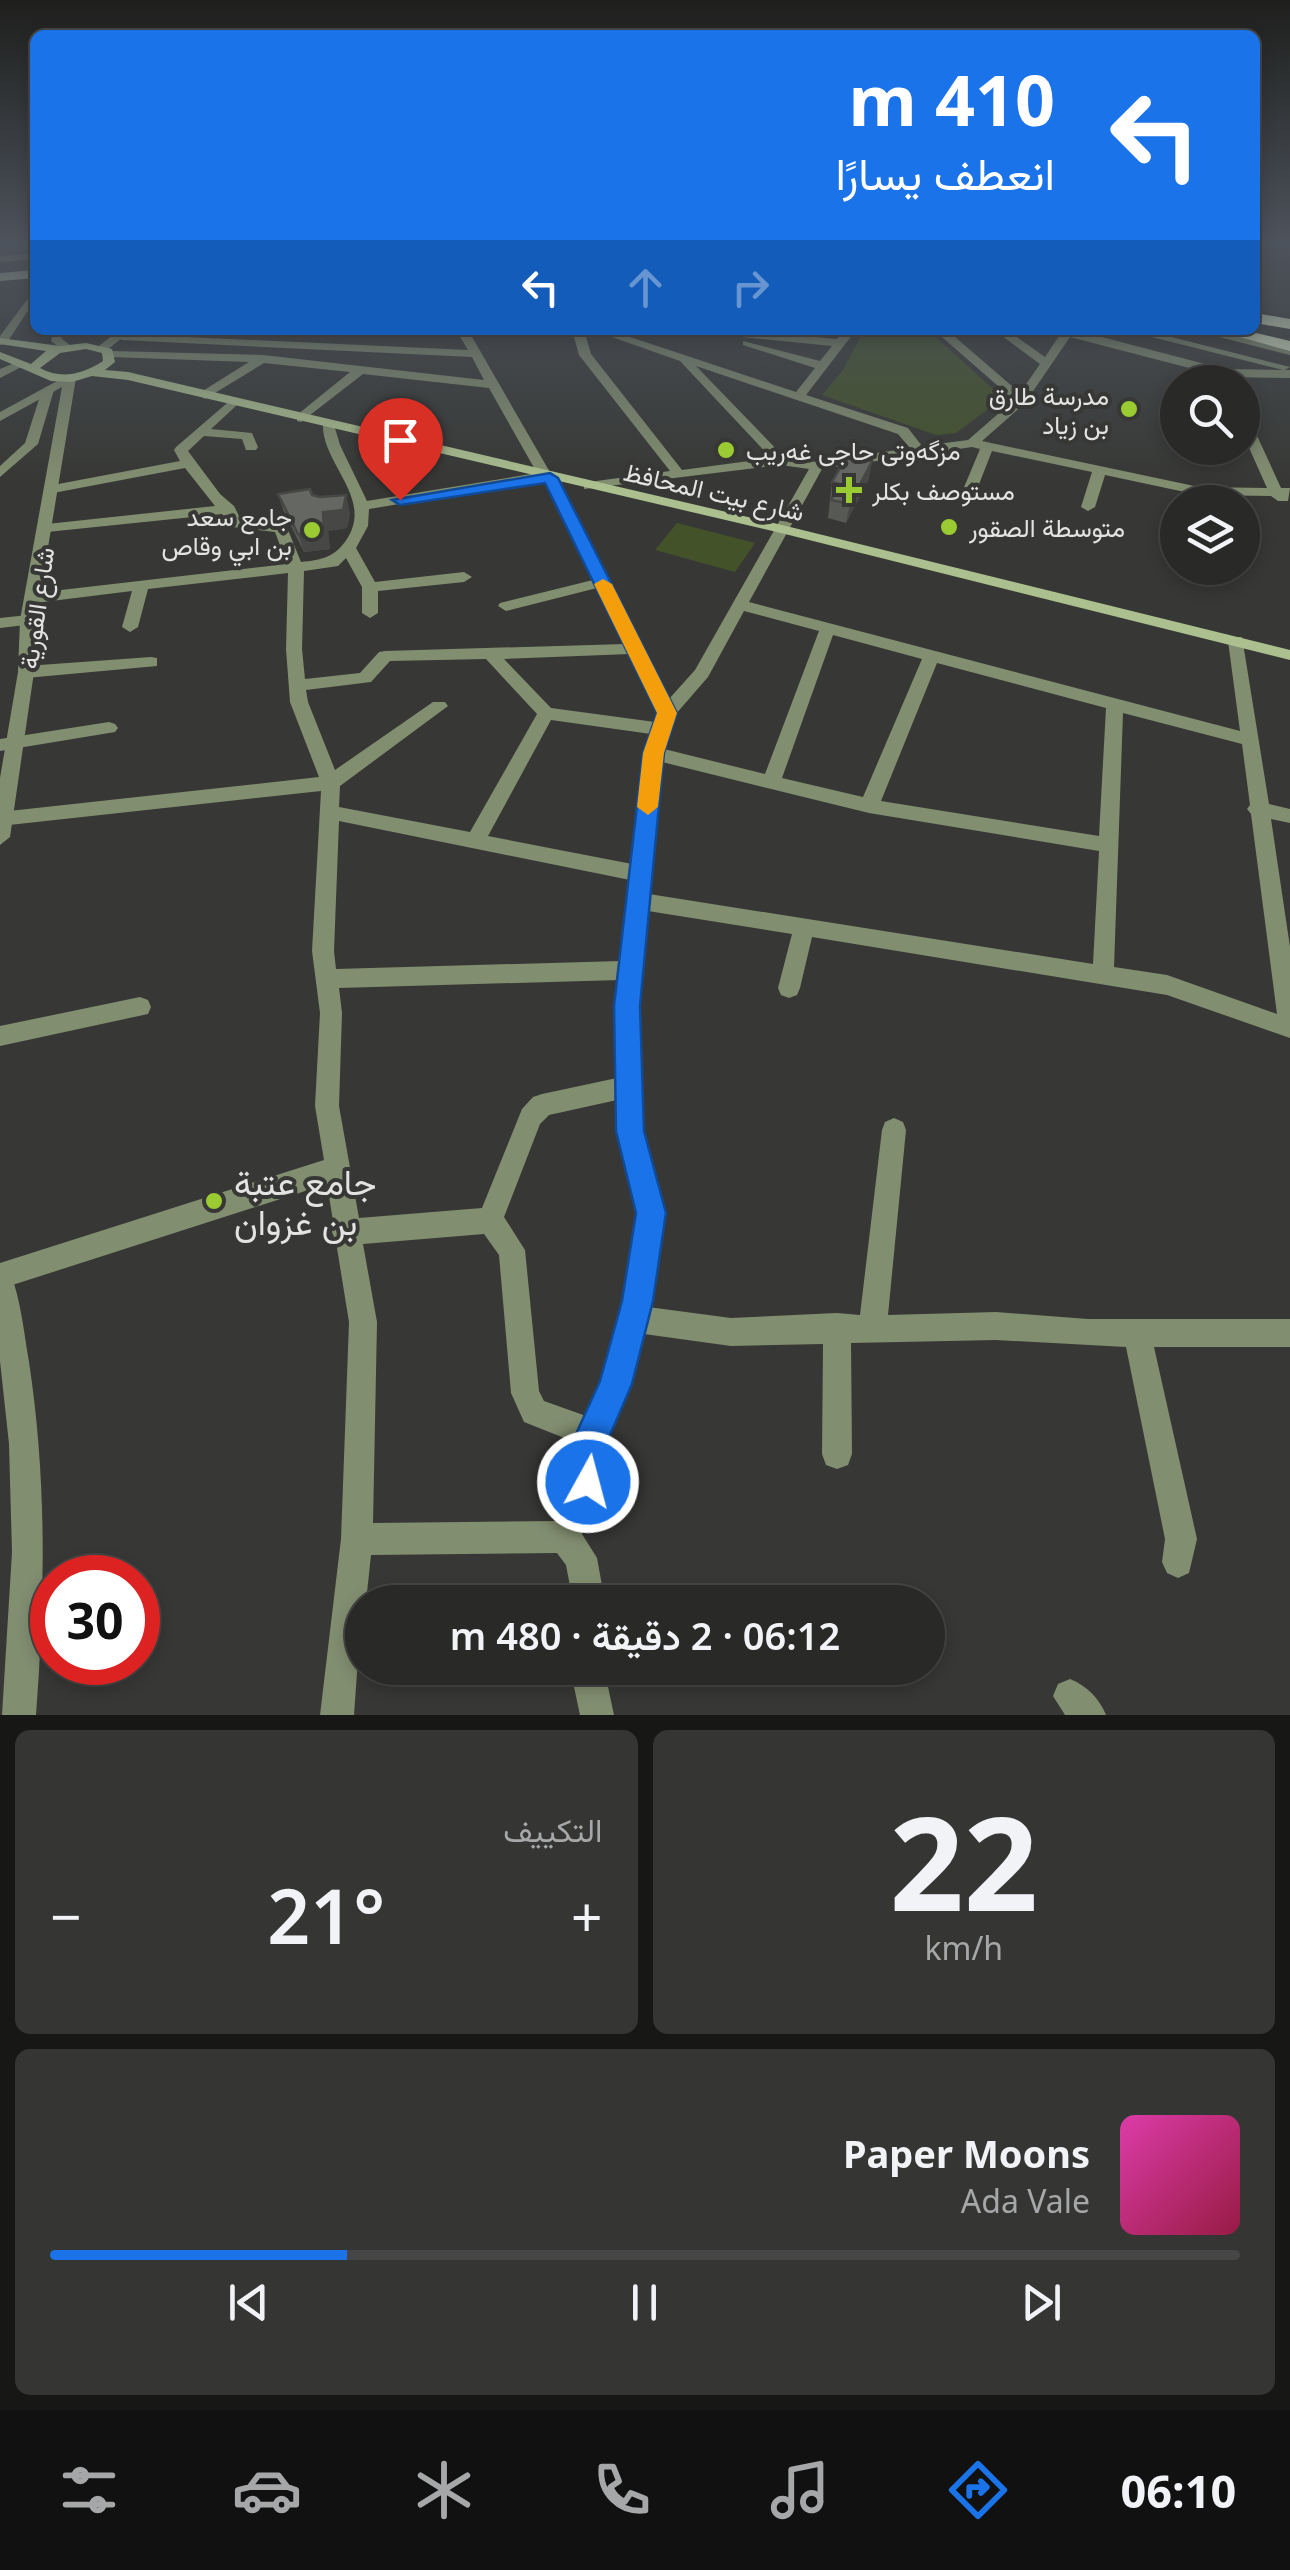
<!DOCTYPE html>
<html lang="ar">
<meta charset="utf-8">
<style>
body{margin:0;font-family:"Noto Sans",Vazirmatn,sans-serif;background:#353634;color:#f1f3f6;direction:rtl;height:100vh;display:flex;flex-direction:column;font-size:38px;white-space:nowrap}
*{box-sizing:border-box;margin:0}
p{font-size:32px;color:#a5a7a8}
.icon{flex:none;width:55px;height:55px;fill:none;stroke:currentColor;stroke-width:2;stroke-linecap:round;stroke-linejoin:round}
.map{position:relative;height:1715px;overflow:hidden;direction:ltr}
.side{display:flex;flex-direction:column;gap:15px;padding:15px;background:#171716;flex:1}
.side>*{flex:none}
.hud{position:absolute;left:30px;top:30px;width:1230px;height:305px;border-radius:15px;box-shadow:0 5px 15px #0003,0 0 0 2px #454645;direction:rtl;background:#1a73e8;color:#fff;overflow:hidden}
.fabs{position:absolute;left:1160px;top:365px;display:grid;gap:20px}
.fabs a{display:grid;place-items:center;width:100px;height:100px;border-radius:50%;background:#292a28;box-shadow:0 5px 15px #0003,0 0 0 2px #454645;font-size:50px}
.speed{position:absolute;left:30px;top:1555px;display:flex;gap:20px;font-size:50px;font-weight:700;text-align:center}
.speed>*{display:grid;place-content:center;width:130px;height:130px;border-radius:50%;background:#292a28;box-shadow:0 5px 15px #0003,0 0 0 2px #454645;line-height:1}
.speed .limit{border:15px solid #d22;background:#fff;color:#111}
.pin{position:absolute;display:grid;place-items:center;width:85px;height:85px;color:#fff;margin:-102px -42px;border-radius:50% 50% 50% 0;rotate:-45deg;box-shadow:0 0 10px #0007}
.pin .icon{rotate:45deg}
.me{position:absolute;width:110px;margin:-55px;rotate:7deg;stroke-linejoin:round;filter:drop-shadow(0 0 8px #0008)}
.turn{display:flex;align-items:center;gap:35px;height:210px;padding:0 40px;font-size:45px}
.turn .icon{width:130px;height:130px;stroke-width:2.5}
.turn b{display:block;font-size:70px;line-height:85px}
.lanes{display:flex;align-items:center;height:95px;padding:0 40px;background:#0003;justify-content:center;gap:50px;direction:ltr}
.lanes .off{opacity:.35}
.big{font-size:75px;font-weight:600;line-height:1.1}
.side .card{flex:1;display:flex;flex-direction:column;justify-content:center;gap:15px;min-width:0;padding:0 35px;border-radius:15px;background:#353634}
.side .dial{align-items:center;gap:0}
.dial b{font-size:130px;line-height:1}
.song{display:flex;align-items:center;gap:30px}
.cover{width:120px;height:120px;border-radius:15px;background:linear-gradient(135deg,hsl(320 70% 55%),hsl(340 70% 35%))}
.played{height:10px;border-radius:5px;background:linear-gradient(90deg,#1a73e8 25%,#454645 25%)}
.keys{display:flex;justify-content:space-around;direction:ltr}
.heat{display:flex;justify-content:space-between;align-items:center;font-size:55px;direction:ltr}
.side .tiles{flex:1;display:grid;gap:15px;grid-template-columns:1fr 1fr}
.card:last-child{grid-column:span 2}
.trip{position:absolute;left:345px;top:1585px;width:600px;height:100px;border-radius:50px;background:#292a28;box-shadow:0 5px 15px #0003,0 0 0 2px #454645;font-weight:600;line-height:100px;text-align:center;direction:rtl}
.tabs{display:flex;height:160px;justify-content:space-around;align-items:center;background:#101110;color:#a5a7a8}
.tabs .icon{width:70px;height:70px}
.tabs .current{color:#1a73e8}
.tabs b{font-size:45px;color:#f1f3f6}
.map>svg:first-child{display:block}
.green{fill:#435229}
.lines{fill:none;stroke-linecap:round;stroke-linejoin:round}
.minor{fill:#828e70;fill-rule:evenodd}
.tertiary{fill:#828e70;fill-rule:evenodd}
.secondary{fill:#abbf8f;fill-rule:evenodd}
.trunk{fill:#e1f0ca;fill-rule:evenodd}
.wall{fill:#575955}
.shaded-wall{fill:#474845}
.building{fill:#656763;stroke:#474845;stroke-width:2.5}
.route{fill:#1a73e8;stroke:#114b97;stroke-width:2.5}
.slow{fill:#f59e0b}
.poi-dot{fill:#9bcb33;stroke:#373835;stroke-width:4}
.labels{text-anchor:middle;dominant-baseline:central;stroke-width:8;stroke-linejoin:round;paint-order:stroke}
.far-poi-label{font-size:25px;fill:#e3e4e2;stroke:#373835;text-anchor:start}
.far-street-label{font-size:25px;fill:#e3e4e2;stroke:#373835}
.near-poi-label{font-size:35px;fill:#e3e4e2;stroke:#373835;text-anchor:start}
</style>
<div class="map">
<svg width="1290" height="1715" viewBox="0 0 1290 1715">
<rect width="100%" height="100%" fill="#373835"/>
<path class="green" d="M864,330H928L1003,398L956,433L936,435L822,395L843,370Z
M677,523L755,543L735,572L655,550Z"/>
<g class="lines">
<path class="minor" d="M35,253V259L0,262V256Z
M35,289V300L6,344L0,345V336Z
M54,330H66L61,338L71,346V350H63L51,341Z
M456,330H468L551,474L558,478L669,699L695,670L809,469L781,465L584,489V483L589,482L670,471L579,355L572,330H584L591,354L682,470L771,458L680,361L592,330H609L796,392L815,368L743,345V341L820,361L832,346L701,333L695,330H737L837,339L844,330H856L806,395L908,428L922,446L968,440L1014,400L934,330H947L1020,393L1040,364L994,330H1007L1045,357L1063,330H1075L1224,369L1283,370L1124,330H1144L1290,367L1285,370H1290V378L1224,377L1070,337L1025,403L982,441L1199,487L1267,488L1242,432V412L1248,416L1281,488H1290L1288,501H1278L1271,496L1199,495L1105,475L1095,507L1088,511L1081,507L1092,472L992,451L974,497L967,501L960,497L980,449L972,447L822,469L749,602L1240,731L1228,641L1230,637H1242L1269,804L1290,809V823L1271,819L1290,947V1038L1167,995L812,937L800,988L797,995L789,998L781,995L778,988L792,934L648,911L638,1006L642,1131L664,1213L648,1307L731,1318L837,1313L860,1315L882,1130L885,1122L894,1118L903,1122L906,1130L888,1315L996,1312L1088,1319H1290V1347H1154L1197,1539L1189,1573L1178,1578L1167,1573L1162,1562L1165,1539L1126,1347L996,1340L851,1343L852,1454L848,1465L837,1469L826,1465L822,1454L823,1344L731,1346L644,1334L629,1384L608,1435L603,1482L582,1534L597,1558L605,1602H573L566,1565L557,1553L371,1555L366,1602H362L354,1715H320L341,1539L349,1322L336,1242L332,1232L334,1227L327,1184L0,1289V1263L324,1160L315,1106L320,1013L312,951L321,791L0,826V812L319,777L290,702L286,649L288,573L148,589L138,627L130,632L122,627L132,591L35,603L27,598L35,593L287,564L275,532L232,527L222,514L47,532L40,528L47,524L215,506L185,468L53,493L46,489L53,485L180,461L174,450L176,447L233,398L237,399V405L211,429L252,433L258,447L256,450H246L242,439L204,436L188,451L220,494L234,506L241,520L286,525L301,562C322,560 335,557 347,539C374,497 320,463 323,422L334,425L340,445L367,501L537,473L489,388L363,374L301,422L297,421V415L350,372L264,363L205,399L199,395L201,392L249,362L111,357L105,354L111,351L263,355L484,380L472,357L122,340L116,337L122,334L468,350ZM696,366L898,434L910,448L817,462L785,458ZM545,480L593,580L500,603L498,606L506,611L597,588L625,644L385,651L379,652L360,673L305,679L302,649L304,571L338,566L346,558L362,587V613L370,618L378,613V591L464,582L472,577L464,572L375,582L356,548L368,526L369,509ZM744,611L819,631L765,774L664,749L675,715L708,677ZM833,635L922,659L863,797L782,778ZM630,654L658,713L655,722L551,708L504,659ZM486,659L537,714L470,832L339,807L340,786L448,706L445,702H433L335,770L308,702L306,690L371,682L390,661ZM937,663L1106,708L1099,836L881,801ZM1123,713L1242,744L1250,805L1247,809L1251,814L1277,1014L1167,975L1114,967ZM551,720L651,734L645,753L632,864L488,836ZM662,762L869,813L1099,851L1093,964L649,894ZM339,821L630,880L621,961L336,969L334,951ZM619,980L616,1006L617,1078L542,1094L533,1097L522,1109L482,1208L359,1218L339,1106L342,1013L339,988ZM617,1100L618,1131L638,1213L616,1334L601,1382L586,1416L544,1401L539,1391L525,1250L504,1217L540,1124L549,1115ZM484,1234L499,1255L511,1393L524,1422L577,1443L573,1482L556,1521L373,1523L377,1322L363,1244Z
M1192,330H1212L1290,349V355Z
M17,362L27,364L0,378V369Z
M48,386L54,390L38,444L0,477V466L25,443L42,390Z
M28,615L34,616V624L0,628V618Z
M151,657L157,658V666L26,678L18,672L26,666Z
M109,722L115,724L118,728L115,732L0,751V739Z
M140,997L148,1000L151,1007L148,1014L0,1046V1026Z
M570,1668H604L614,1715H580Z
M1070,1679C1087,1686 1099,1698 1106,1715H1065L1053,1696L1058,1684Z"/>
<path class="tertiary" d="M119,330H132L107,350H99V346Z
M70,374L76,378L36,620L34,672L10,837L0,845V778L18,672L20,620L62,387L0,421V412Z
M0,1268L10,1272C21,1300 24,1333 29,1362C47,1480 45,1597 36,1715H2L12,1552L9,1444L0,1361Z"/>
<path class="secondary" d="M0,338L60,346L86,343L112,349L115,362L105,370L128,372L782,525L1290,650V660L781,533L128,380L92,376L72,382L51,381L0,359V352L31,364L46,351L0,344ZM86,349L102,353L103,361C83,374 62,380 40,368L60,353Z"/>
<path class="trunk" d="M35,270V278L0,281V273Z
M1255,313L1290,319V329L1255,323Z
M1215,330H1243L1290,341V351Z"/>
</g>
<path class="wall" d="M869,479L846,523L828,518L832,482Z
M278,494L350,513L347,528L328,531L330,549L304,552L284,512Z"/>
<path class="shaded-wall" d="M872,461L869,479L846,523L850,504Z
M346,495L350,513L347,528L328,531L330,549L304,552L298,534Z"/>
<path class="building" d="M847,456L872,461L850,504L831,500L840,484L832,482Z
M310,489L312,495L320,497L346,495L343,510L323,512L324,530L298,534L278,494Z"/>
<linearGradient id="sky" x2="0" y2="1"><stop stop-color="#1e1f1d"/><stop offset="0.5" stop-color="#4d535c"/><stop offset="1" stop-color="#4d535c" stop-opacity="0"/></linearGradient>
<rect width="1290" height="484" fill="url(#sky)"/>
<path class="route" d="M550,473L558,478L677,713L664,753L640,1006L644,1131L666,1213L653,1301L632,1384L610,1435L600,1495L588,1500L575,1495L570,1482L576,1434L600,1381L622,1301L636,1213L616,1131L614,1006L643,753L657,713L545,483L400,505L392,500Z"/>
<path class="slow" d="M603,579L612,584L677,713L664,753L658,807L648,815L637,807L643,753L657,713L594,584Z"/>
<g class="poi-dot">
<circle cx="1129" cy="409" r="10"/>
<circle cx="726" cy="450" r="10"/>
<path d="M844 475h10v10h10v10h-10v10h-10v-10h-10v-10h10z"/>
<circle cx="949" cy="527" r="10"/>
<circle cx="312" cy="530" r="10"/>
<circle cx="214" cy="1201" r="10"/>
</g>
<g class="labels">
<g class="far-poi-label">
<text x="1109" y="395" text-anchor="end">مدرسة طارق<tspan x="1109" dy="29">بن زياد</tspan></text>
<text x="746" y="450">مزگەوتی حاجی غەریب</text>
<text x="872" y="490">مستوصف بكلر</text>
<text x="292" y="516" text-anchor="end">جامع سعد<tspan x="292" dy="29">بن ابي وقاص</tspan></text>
<text x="969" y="527">متوسطة الصقور</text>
</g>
<g class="far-street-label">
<text transform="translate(714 491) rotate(13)">شارع بيت المحافظ</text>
<text transform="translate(36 608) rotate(-82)">شارع القورية</text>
</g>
<g class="near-poi-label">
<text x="234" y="1181">جامع عتبة<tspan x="234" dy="40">بن غزوان</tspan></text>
</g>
</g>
</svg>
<div class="fabs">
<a><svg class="icon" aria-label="search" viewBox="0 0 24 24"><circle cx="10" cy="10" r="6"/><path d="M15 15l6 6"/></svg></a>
<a><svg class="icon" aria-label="layers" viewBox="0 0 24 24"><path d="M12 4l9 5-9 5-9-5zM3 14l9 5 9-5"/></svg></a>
</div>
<div class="speed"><div class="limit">30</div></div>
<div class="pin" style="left:400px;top:500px;background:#d93025"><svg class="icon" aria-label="arrive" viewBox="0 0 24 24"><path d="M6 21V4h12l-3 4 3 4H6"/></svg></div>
<svg class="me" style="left:588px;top:1482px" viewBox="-20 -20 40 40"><circle r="17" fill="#1a73e8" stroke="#fff" stroke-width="3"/><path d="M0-11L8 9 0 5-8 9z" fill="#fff"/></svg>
<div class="trip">06:12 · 2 دقيقة · 480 m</div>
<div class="hud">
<div class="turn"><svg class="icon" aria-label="left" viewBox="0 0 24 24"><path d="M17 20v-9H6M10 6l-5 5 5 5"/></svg><div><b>410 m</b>انعطف يسارًا</div></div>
<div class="lanes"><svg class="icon" aria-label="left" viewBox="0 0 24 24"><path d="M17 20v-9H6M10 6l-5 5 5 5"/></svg><svg class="icon off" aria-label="ahead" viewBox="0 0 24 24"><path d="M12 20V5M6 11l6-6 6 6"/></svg><svg class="icon off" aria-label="right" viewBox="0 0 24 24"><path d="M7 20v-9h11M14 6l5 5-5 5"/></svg></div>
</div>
</div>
<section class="side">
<div class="tiles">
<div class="card dial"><b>22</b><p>km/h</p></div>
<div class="card"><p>التكييف</p>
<div class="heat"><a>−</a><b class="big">21°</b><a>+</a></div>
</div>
<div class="card">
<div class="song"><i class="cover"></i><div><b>Paper Moons</b><p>Ada Vale</p></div></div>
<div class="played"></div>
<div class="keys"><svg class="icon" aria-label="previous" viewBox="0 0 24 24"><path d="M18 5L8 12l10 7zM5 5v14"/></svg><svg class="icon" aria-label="pause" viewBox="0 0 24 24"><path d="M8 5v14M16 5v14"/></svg><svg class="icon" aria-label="next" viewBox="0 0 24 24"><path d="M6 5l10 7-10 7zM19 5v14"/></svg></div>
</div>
</div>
</section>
<nav class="tabs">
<b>06:10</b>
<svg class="icon current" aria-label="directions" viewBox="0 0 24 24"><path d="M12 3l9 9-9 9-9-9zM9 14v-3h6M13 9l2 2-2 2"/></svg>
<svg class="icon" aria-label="music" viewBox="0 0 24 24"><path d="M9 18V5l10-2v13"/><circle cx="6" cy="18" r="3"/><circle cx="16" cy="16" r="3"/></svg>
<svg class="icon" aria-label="phone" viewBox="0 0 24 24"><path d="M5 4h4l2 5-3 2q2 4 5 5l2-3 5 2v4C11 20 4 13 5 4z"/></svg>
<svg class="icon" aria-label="climate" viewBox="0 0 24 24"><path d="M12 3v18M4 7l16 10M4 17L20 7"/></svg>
<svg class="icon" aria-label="car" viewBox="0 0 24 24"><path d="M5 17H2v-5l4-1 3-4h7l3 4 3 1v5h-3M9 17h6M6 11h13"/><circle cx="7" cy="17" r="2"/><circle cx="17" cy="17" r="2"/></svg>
<svg class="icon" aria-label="filters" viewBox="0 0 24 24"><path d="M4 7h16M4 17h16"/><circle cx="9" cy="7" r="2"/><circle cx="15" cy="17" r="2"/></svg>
</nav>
